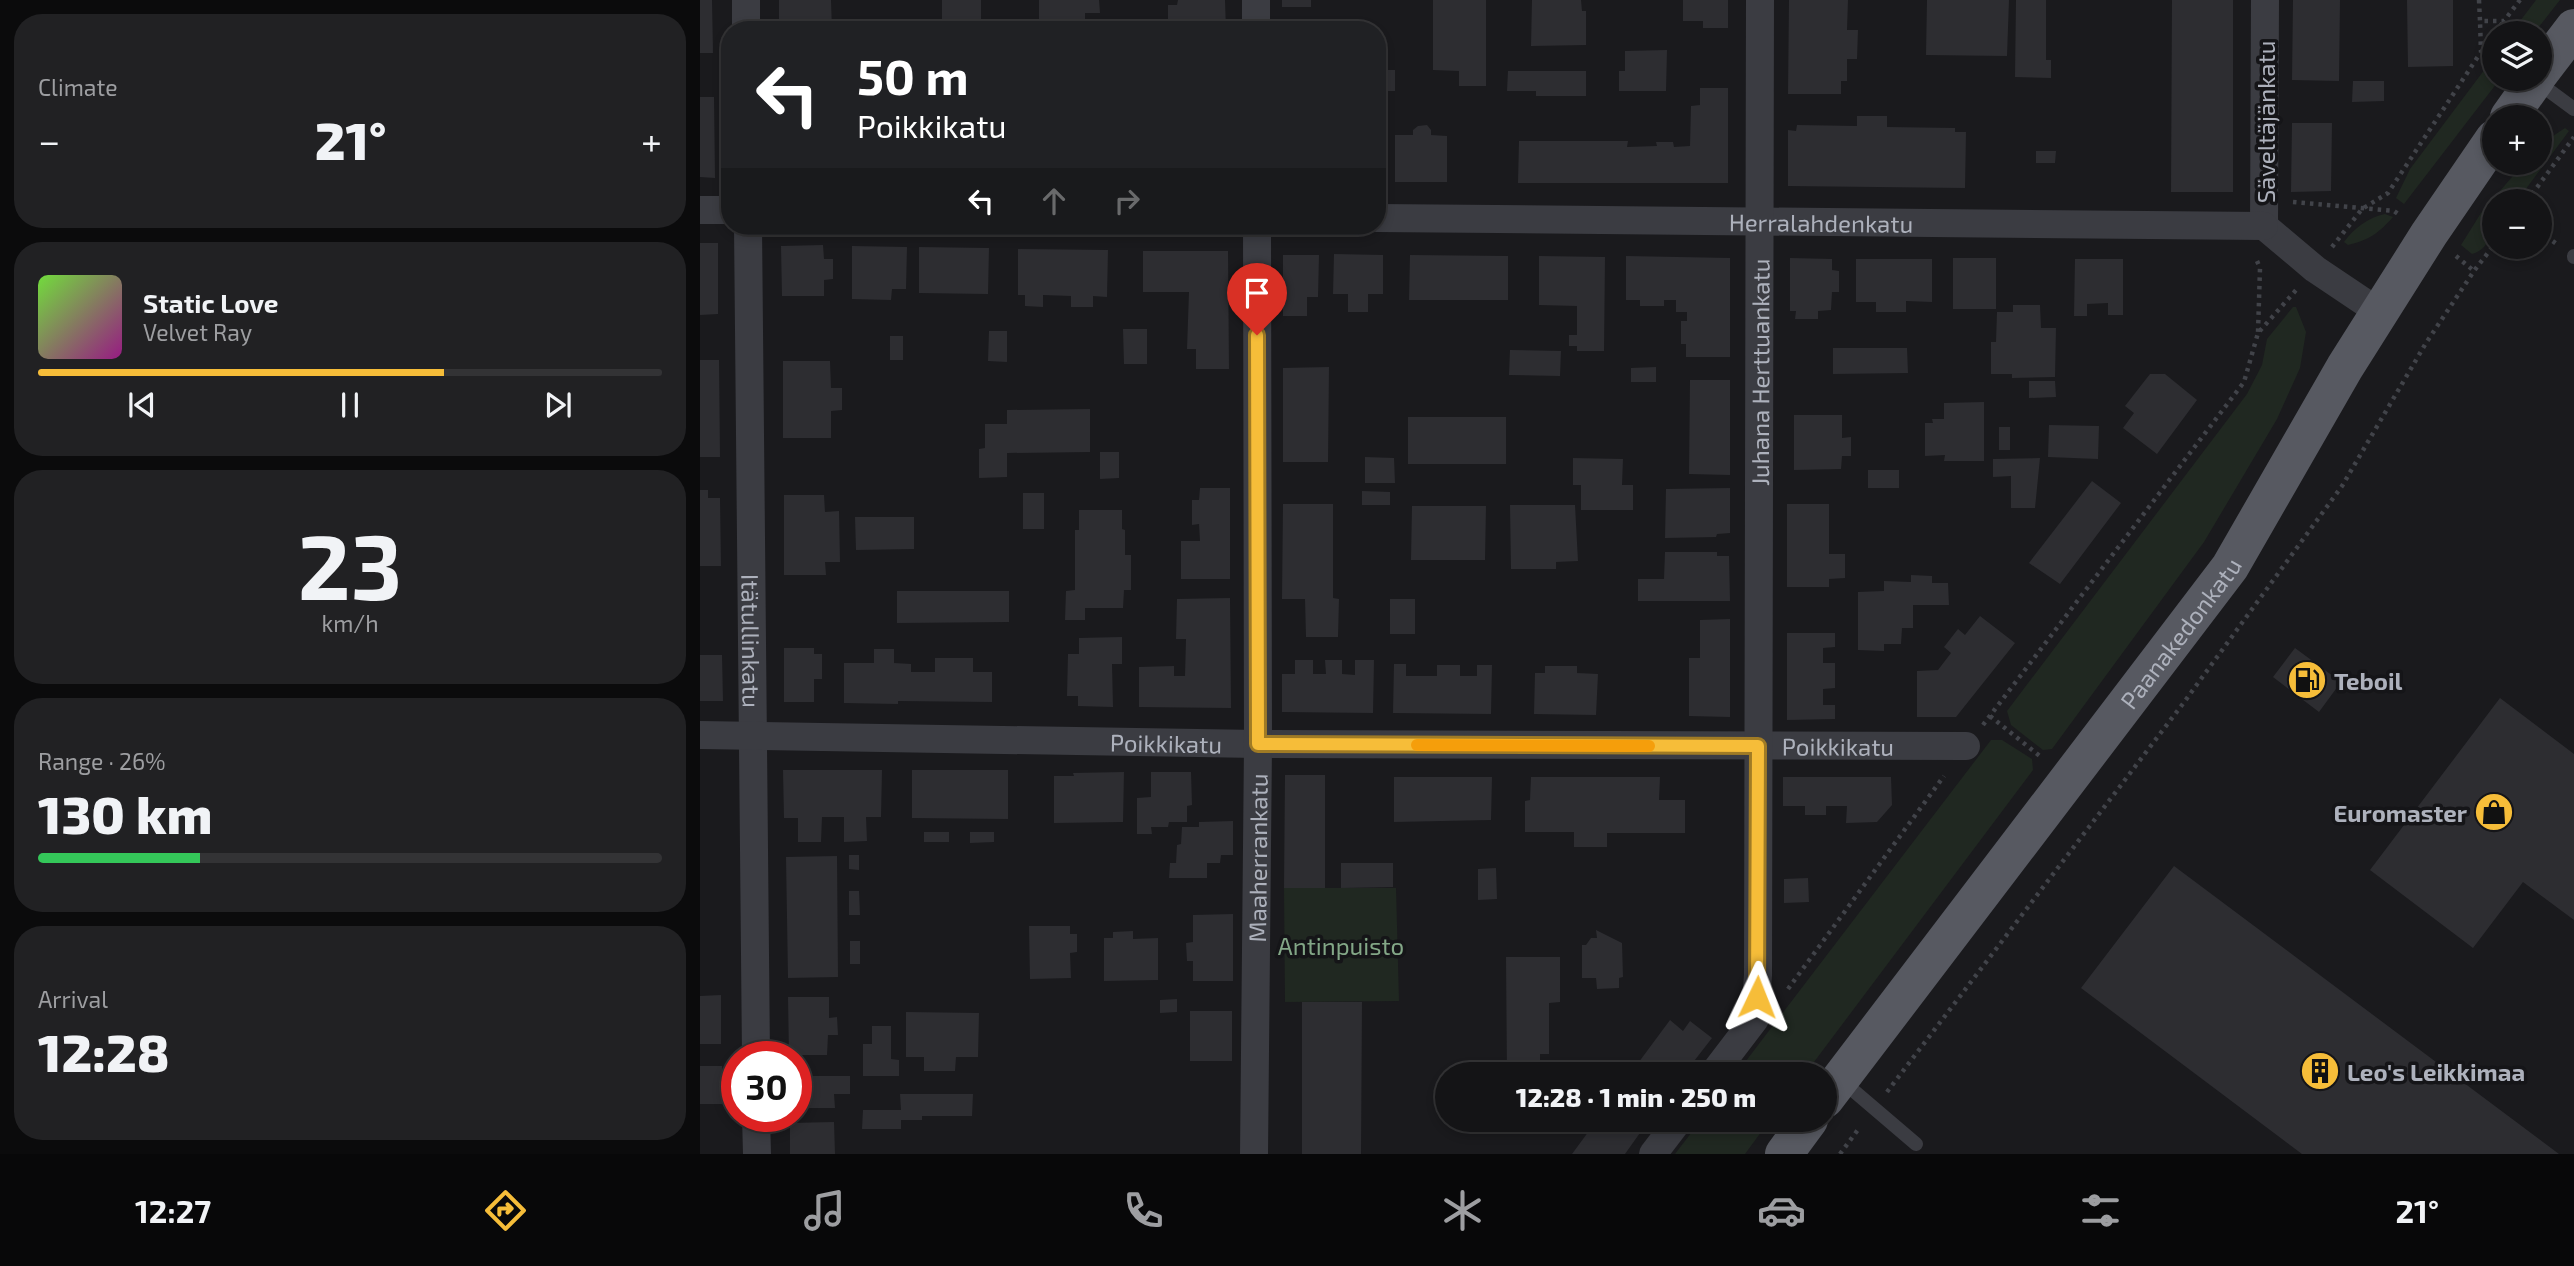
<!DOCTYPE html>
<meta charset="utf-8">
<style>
body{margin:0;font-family:"Exo 2",sans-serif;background:#212123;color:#f1f3f6;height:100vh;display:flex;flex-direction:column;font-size:26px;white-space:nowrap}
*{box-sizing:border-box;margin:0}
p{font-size:23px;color:#9d9ea1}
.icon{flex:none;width:38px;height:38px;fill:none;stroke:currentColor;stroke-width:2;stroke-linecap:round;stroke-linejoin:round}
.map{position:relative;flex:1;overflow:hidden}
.side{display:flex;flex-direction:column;gap:14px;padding:14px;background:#0b0b0c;width:700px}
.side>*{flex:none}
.guide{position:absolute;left:21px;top:21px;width:665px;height:214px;border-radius:28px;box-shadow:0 4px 10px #0003,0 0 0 2px #333335;background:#202124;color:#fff;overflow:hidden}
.controls{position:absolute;left:1782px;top:21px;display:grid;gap:14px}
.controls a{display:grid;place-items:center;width:70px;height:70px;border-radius:50%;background:#141416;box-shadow:0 4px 10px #0003,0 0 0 2px #333335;font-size:35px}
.speed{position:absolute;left:21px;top:1041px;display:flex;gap:14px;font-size:35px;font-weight:700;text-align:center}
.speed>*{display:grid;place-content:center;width:91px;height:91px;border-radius:50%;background:#141416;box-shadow:0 4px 10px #0003,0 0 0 2px #333335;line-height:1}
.speed .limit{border:10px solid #d22;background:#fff;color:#111}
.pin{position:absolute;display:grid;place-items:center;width:60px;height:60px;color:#fff;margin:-72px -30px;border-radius:50% 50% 50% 0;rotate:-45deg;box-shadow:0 0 7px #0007}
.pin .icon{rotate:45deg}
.me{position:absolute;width:77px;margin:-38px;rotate:2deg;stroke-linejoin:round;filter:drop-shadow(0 0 5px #0008)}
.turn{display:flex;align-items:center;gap:24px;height:147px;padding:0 21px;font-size:32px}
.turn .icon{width:91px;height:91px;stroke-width:2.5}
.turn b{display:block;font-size:49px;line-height:60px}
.lanes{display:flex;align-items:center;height:66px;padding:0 21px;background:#0003;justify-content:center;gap:35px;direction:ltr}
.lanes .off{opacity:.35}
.big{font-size:52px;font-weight:800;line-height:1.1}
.side .card{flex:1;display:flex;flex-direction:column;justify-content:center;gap:10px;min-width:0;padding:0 24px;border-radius:28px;background:#212123}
.side .dial{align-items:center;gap:0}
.dial b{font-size:91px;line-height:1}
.song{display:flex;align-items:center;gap:21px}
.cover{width:84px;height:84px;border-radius:10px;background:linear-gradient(135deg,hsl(100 70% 55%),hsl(310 70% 35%))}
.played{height:7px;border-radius:4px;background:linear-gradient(90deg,#f6bd39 65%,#333335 65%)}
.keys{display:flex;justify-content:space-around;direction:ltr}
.heat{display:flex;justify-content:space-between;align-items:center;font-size:38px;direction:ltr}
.charge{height:10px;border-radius:5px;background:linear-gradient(90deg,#34c759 26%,#333335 0)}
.trip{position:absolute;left:735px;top:1062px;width:402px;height:70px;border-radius:35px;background:#141416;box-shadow:0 4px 10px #0003,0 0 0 2px #333335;font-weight:800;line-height:70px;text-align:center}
.tab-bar{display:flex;height:112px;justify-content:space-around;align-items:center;background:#080809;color:#9d9ea1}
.tab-bar .icon{width:49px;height:49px}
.tab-bar .current{color:#f6bd39}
.tab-bar b{font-size:32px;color:#f1f3f6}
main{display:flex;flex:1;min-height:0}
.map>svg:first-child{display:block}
.green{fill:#202821}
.building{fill:#2d2d31}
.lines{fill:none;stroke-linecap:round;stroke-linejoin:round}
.path{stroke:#414349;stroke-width:4.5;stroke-dasharray:3.5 5;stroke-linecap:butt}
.lane{stroke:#3b3c42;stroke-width:14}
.street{stroke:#3b3c42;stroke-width:28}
.primary{stroke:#575961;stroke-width:38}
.route-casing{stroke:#a07b25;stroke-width:18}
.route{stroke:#f6bd39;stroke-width:12}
.slow{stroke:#f59e0b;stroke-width:12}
.labels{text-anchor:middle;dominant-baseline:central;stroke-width:7;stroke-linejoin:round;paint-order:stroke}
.street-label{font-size:24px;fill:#adb1bc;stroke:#151518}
.poi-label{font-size:24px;font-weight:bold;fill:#adb1bc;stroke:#151518;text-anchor:start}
.park-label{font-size:24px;fill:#83a787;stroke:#151518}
</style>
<main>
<section class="side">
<div class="card"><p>Climate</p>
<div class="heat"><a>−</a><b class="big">21°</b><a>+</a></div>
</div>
<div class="card">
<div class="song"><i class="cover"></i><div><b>Static Love</b><p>Velvet Ray</p></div></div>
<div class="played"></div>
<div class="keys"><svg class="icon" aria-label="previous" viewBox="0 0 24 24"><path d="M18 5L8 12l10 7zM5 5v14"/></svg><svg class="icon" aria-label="pause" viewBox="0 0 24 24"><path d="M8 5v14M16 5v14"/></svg><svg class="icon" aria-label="next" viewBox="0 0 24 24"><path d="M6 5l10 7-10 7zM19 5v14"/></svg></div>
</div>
<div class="card dial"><b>23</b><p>km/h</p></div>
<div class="card"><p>Range · 26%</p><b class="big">130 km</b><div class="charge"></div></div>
<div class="card"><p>Arrival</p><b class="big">12:28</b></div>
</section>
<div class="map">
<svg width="1874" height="1154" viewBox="0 0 1874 1154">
<rect width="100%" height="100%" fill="#1a1a1d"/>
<path class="green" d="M1836,0H1860L1834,33H1811Z
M1794,57V79H1800L1704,204L1696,198L1710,169Z
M1865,128L1869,131L1817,201H1794C1794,221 1795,247 1772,254L1761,245L1781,213L1824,163H1839L1841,144Z
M1685,214L1693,217C1679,233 1669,240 1648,245L1644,242C1653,229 1669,217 1685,214Z
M1593,307H1596L1606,332L1600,368L1577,419L1504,542L1352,749L1343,750L1311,725L1307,711L1547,394L1562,365L1567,339Z
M1291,740H1302L1332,759L1333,770L1105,1074H1036Z
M584,888H696L699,1001L585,1002Z
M1001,1120H1070L1045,1154H975Z"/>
<path class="building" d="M0,0H12L13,53H0Z
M79,0H131L132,30H79Z
M242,0H281V30H242Z
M339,0H399L400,13H385V30H339Z
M478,0H525L526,30H477V23H468V5H477Z
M582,0H611V7H582Z
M733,0H786V86H759V71L733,70Z
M832,0H881L882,11H886V45L831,46Z
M983,0H1028V28H1003V21H983Z
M1089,0H1148L1147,30H1158L1157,59H1147V81H1141V94H1088Z
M1227,0H1309L1307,56L1226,55Z
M1316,0H1346V60H1351V78L1315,77Z
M1472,0H1533V192H1471Z
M1593,0H1640L1639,81L1592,80Z
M1707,0H1753V66L1708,67Z
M967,50L966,91H919V71H925V51Z
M677,70H695V91H677Z
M808,71H886V96H836V91H807Z
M1653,81H1684V101L1652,102Z
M1000,88H1028V183H818L819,141H928L927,147L957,146L956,142H973L974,147L990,146L991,106L1000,105Z
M0,97H14L15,178L0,177Z
M1157,116H1187V127L1255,128V132H1266L1265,188L1088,186V130L1096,131L1097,125L1157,126Z
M1592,123H1632L1631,191L1591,192Z
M727,125L731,130V135L747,136V182H695V135H713V130L718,126Z
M1336,151H1356L1355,163H1336Z
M0,243H18V314L0,315Z
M123,245L124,259H133V279L124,280V296H82L81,246Z
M152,246L207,247L206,289H192L191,300L152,299Z
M219,247L289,248L288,294L219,293Z
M318,249L408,250L407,297L393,296V307H371V296L343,295V307L325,306V295H318Z
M443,251H528L529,369H496V349H487L489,292H443Z
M634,254L683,255V294H668V312H648V294H633Z
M583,255H619L618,297H607V316H583Z
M710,255L808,256V300H709Z
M839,256L905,257L904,351H877V346H869V335H877V306L839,305Z
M926,256L1030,258V357H986V344H981V321H987V312H976V300H964V306H940V300H926Z
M1090,258L1132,259V270L1139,271V292H1132L1131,310L1118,311V319H1095L1096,311H1090Z
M1253,258H1296V309H1253Z
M1156,259H1232V302L1206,301V312H1176V302H1156Z
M1375,259H1423V315H1408V303L1387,304V316H1374Z
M1313,305H1340L1341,328H1356L1355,377L1312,378V374H1291V342H1296L1297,312H1313Z
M423,329H447V364H424Z
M289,331H307V362L288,361Z
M190,336H203V360H190Z
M1133,348H1207L1208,373L1133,374Z
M810,350L861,351L860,376L809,375Z
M0,360H19L20,457H0Z
M83,361H130L131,388H142V410L131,411V438H83Z
M629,367L628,462H583V368Z
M956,367V382H931V368Z
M1450,374H1465L1497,400L1457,454L1423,428L1434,413L1425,406Z
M990,380H1030V475L989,474Z
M1329,381H1355L1356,397L1329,398Z
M1284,402V461H1244L1245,455L1225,456V423H1233L1232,419H1244V403Z
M390,409V452L307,453V477L279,478V449L285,448V424H307V410Z
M1094,415H1142V438L1151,437V456H1142L1141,469L1094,470Z
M708,417H806V464H708Z
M1349,425L1399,426L1398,459L1348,457Z
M1299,427H1310V450H1299Z
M400,452H419V478L400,479Z
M665,457L694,458L695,483H665Z
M873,458L923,459L922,485H933V510H881V485H873Z
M1340,458L1335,508H1311V476L1293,477V459Z
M1168,470H1199V488H1168Z
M1392,481L1421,503L1360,584L1329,563Z
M500,488H530V579H481V541H500L499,524L492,525V500H499Z
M1030,488V533L1017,534L1016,537L965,538L966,489Z
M0,490H8V498H20L21,566H0Z
M662,491L690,492V505H662Z
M323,493H344V529H323Z
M84,495H124L125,512L139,511L140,562H125L126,575H84Z
M583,504H633V598L639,599L638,637H606L605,599H582Z
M1087,504H1129V554H1145V578L1129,579V587H1087Z
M810,505H875L878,561L856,562V569H811Z
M712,506H786L785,560H711Z
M379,510H422V529L425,530V555H431V590H424L423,608H385V620H365L366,591L375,590V530H379Z
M155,517H214V549L156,550Z
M965,552H1017V556H1029L1030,601H938V579H964Z
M1211,575L1232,576V583H1248L1249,605H1213V628H1202L1201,644H1184V651L1158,650V592L1184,591V581L1211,582Z
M197,591H309V622L197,623Z
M530,598L531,708L439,707V667L474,666V676H485L486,639H476L477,599Z
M690,599H715V634H690Z
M1280,616L1315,643L1256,717H1217V671L1238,670L1251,653L1244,647L1258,629L1265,635Z
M1030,619V717L989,716V658H1000V620Z
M1087,633H1135V647L1123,648V663H1135V688L1123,689V705H1135V719L1087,720Z
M422,637V664H412L413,707L378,706V696H367L368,654H379V638Z
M84,648H114V654H122V679H114V702H84Z
M1595,648L1641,682L1619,712L1573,677Z
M174,649H194V663L211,664V672H235V658H273V672H292V702L198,701V704L144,703V663H174Z
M0,655H22L23,701H0Z
M595,660H613V674H626L625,660H642V674L655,675V660H674L673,713L582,712V674H595Z
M694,664H706V676H737V665H760V676H777V665H792L791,714L693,713Z
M845,666H877V673L898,674L896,715L834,714L835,673H845Z
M1800,698L1874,754V920L1823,882L1773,948L1670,870Z
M83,770H182L181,817H166L167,841L144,842V817H122L121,842H98V818H84Z
M212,770H308V819L212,818Z
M424,772L423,822L354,823V776H374L373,773Z
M451,772H491L492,805L487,806V822H469L468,827H451L452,834H437V798L451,797Z
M585,775H625V888H584Z
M694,777H792L791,820L694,822Z
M831,777H960L959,800H985V833H907V847H874V832H825V801L830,800Z
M1083,777H1191L1192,805L1177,822L1146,823L1147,806H1126V815H1105V806H1083Z
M533,821V855H521L520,863H507V878H469L470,863H476L477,845L481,844L482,827H499V822Z
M224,832H249V842H224Z
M270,832H294V842L270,843Z
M149,855H159V870L149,869Z
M137,856L138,977L88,978L86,857Z
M641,863H693V887L641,888Z
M1474,866L1859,1154H1602L1381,988Z
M796,868L797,899L778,900V869Z
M1108,878L1109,902L1084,903V879Z
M149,891H159L160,915H149Z
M533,914V981H493V961H487L486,943L493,942V915Z
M329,926H370V934H377V952L370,953L371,978L330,979Z
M896,930L922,943L923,977L919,978V988L897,989L896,978H882V945H886L891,938H897Z
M433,931V939L458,938V980L404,981V938H413V932Z
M150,941H160V964H150Z
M806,957H860V1002L849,1003V1054H840V1074H807Z
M21,995V1044H0V996Z
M88,997H129V1018L137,1017L138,1035H128L127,1055H89Z
M477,999V1012L460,1013V1000Z
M602,1002H662L661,1154H602Z
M490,1011H532V1061H490Z
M206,1012L279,1013L278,1057H256L255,1071H224V1057H206Z
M970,1020L983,1031L990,1021L1012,1038L984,1074H930Z
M172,1026H191V1059L199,1060V1076H163V1044H172Z
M0,1066H22V1104H0Z
M96,1076H150V1094H134L135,1108H96Z
M200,1094H273L272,1116H222V1120H201V1129H162L163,1110H201Z
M897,1120H943L947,1123L925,1154H872Z
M134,1122L135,1154H90V1123Z"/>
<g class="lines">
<path class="path" d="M1779,0L1780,21H1804L1820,0
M1795,33L1804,21
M1782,51L1794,35
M1827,201L1874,137
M1593,202L1694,211L1701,216
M1839,231L1858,245
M1632,247L1662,209L1688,193L1781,52L1780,21
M1756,256L1774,271
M1557,261L1560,268L1558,332
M1290,716L1341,757
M1283,725L1544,382L1558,333L1597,289
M1088,989L1244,776
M1187,1092L1482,705L1642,486L1726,343L1774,271L1794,245
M1140,1154L1160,1127"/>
<path class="lane" d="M1836,81L1874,109
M1874,257V256
M1141,1080L1216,1144"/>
<g class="street">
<path d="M46,0V30"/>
<path d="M556,0V30"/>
<path d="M1565,0L1564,226L1615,269L1679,312"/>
<path d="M0,210H30"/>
<path id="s1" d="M677,218L1564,226"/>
<path id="s2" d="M48,226L56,1057"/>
<path id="s3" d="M0,735L558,744L1266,746"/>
<path id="s4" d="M1013,1074L1055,1019L1058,975L1060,0"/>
<path d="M56,1116L57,1154"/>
<path id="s5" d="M554,1154L558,744L557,226"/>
<path d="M953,1154L979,1120"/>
</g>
<g class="primary">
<path d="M1839,74L1874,28"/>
<path d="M1809,117L1836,79"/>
<path id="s6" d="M1125,1099L1530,567L1645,367L1729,234L1794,139"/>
<path d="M1084,1154L1109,1120"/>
</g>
</g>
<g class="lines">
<g class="route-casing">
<path id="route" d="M557,335L558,744L1058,746L1057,997"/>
</g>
<use href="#route" class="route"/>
<path class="slow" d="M717,745L949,746"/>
</g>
<defs>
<g id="fuel-disc" transform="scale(2.0125)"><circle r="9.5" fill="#f6bd39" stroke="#151518"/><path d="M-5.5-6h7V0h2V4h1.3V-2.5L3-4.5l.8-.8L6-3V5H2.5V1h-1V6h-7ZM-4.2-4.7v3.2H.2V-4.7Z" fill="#111"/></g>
<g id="shop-disc" transform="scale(2.0125)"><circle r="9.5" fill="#f6bd39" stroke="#151518"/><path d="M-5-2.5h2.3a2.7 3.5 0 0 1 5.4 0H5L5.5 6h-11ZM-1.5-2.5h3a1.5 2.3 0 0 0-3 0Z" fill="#111"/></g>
<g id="building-disc" transform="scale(2.0125)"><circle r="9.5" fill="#f6bd39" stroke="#151518"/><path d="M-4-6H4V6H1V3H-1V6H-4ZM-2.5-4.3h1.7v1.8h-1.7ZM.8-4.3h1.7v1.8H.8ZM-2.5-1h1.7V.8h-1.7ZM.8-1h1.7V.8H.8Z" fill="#111"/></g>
</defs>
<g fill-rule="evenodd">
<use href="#fuel-disc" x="1607" y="680"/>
<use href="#shop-disc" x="1794" y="812"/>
<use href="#building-disc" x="1620" y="1071"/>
</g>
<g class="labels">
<g class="street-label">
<text transform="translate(1565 122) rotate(-90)">Säveltäjänkatu</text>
<text stroke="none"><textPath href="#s1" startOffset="444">Herralahdenkatu</textPath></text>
<text stroke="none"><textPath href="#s4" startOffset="716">Juhana Herttuankatu</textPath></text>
<text stroke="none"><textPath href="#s6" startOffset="586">Paanakedonkatu</textPath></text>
<text stroke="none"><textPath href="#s2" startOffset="415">Itätullinkatu</textPath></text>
<text stroke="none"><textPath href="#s3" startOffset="466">Poikkikatu</textPath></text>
<text stroke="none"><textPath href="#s3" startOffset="1138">Poikkikatu</textPath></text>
<text stroke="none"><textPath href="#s5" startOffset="296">Maaherrankatu</textPath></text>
</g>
<g class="poi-label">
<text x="1634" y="680">Teboil</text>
<text x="1767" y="812" text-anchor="end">Euromaster</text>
<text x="1647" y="1071">Leo's Leikkimaa</text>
</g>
<g class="park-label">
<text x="641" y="945">Antinpuisto</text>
</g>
</g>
</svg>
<div class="controls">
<a><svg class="icon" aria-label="layers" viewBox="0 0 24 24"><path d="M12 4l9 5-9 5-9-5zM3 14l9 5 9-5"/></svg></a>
<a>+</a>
<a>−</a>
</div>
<div class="speed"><div class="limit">30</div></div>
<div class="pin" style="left:557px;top:335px;background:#d93025"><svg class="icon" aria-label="arrive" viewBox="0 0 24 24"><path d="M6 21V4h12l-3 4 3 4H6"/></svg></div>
<svg class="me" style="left:1057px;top:997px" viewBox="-20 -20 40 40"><path d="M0-17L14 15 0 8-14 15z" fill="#f6bd39" stroke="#fff" stroke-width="4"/></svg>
<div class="trip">12:28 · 1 min · 250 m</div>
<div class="guide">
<div class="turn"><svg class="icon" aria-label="left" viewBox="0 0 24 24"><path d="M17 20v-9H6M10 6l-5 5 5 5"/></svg><div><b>50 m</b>Poikkikatu</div></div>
<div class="lanes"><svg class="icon" aria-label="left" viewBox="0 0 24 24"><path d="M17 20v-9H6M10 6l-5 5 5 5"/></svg><svg class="icon off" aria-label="ahead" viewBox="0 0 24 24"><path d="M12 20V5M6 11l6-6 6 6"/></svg><svg class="icon off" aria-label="right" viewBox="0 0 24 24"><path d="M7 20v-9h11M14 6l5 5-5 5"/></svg></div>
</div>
</div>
</main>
<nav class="tab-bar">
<b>12:27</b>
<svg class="icon current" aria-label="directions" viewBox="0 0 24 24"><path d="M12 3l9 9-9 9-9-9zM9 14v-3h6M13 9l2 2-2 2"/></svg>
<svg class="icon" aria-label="music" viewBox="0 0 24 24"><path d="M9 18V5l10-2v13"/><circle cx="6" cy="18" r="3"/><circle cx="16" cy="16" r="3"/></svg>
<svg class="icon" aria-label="phone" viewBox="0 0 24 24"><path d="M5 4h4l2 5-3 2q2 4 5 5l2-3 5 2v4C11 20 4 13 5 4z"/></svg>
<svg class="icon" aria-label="climate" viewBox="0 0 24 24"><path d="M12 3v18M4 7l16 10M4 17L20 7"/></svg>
<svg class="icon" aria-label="car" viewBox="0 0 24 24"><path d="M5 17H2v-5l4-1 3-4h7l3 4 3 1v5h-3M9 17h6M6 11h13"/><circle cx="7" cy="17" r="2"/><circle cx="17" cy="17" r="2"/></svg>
<svg class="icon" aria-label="filters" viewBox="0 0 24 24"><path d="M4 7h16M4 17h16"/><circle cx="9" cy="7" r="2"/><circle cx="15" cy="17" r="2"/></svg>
<b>21°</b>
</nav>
